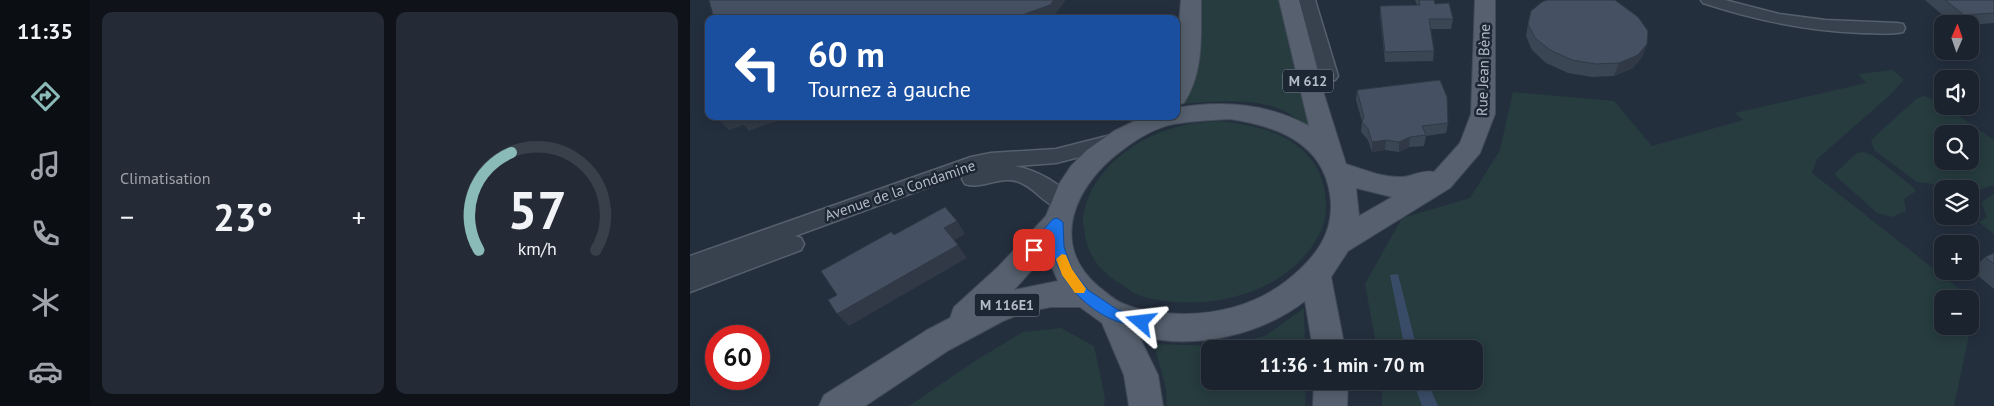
<!DOCTYPE html>
<html lang="fr">
<meta charset="utf-8">
<style>
body{margin:0;font-family:"PT Sans",sans-serif;background:#242b36;color:#f1f3f6;height:100vh;display:flex;flex-direction:column;font-size:19px;white-space:nowrap}
*{box-sizing:border-box;margin:0}
p{font-size:16px;color:#a0a4aa}
.icon{flex:none;width:28px;height:28px;fill:none;stroke:currentColor;stroke-width:2;stroke-linecap:round;stroke-linejoin:round}
.map{position:relative;flex:1;overflow:hidden}
.panel{display:flex;flex-direction:column;gap:12px;padding:12px;background:#0f1319;width:600px}
.panel>*{flex:none}
.hud{position:absolute;left:15px;top:15px;width:475px;height:105px;border-radius:10px;box-shadow:0 2px 12px #0003,0 0 0 1px #39404a;background:#1a4fa0;color:#fff;overflow:hidden}
.needle{width:32px;rotate:2deg}
.tools{position:absolute;left:1244px;top:15px;display:grid;gap:10px}
.tools a{display:grid;place-items:center;width:45px;height:45px;border-radius:10px;background:#1b232e;box-shadow:0 2px 12px #0003,0 0 0 1px #39404a;font-size:25px}
.speed{position:absolute;left:15px;top:325px;display:flex;gap:10px;font-size:25px;font-weight:700;text-align:center}
.speed>*{display:grid;place-content:center;width:65px;height:65px;border-radius:50%;background:#1b232e;box-shadow:0 2px 12px #0003,0 0 0 1px #39404a;line-height:1}
.speed .limit{border:8px solid #d22;background:#fff;color:#111}
.pin{position:absolute;display:grid;place-items:center;width:42px;height:42px;color:#fff;margin:-21px;border-radius:10px;box-shadow:0 2px 8px #0006}
.me{position:absolute;width:55px;margin:-28px;rotate:287deg;stroke-linejoin:round;filter:drop-shadow(0 0 4px #0008)}
.turn{display:flex;align-items:center;gap:18px;height:105px;padding:0 20px;font-size:22px}
.turn .icon{width:65px;height:65px;stroke-width:2.5}
.turn b{display:block;font-size:35px;line-height:42px}
.big{font-size:38px;font-weight:600;line-height:1.1}
.panel .widget{flex:1;display:flex;flex-direction:column;justify-content:center;gap:8px;min-width:0;padding:0 18px;border-radius:10px;background:#242b36}
.panel .dial{align-items:center;gap:0}
.dial svg{height:130px;overflow:visible;fill:none;stroke:#39404a;stroke-width:7;stroke-linecap:round;text-anchor:middle}
.dial text{fill:#f1f3f6;stroke:none}
.heat{display:flex;justify-content:space-between;align-items:center;font-size:28px;direction:ltr}
.panel .tiles{flex:1;display:grid;gap:12px;grid-template-columns:repeat(2,1fr)}
.trip{position:absolute;left:511px;top:340px;width:282px;height:50px;border-radius:10px;background:#1b232e;box-shadow:0 2px 12px #0003,0 0 0 1px #39404a;font-weight:600;line-height:50px;text-align:center}
main{display:flex;flex:1;min-height:0}
.dock{display:flex;flex-direction:column;width:90px;justify-content:space-around;align-items:center;background:#0b0e12;color:#a0a4aa}
.dock .icon{width:35px;height:35px}
.dock .current{color:#8bbbb9}
.dock b{font-size:22px;color:#f1f3f6}
.map>svg:first-child{display:block}
.green{fill:#263c3f;fill-rule:evenodd}
.water{fill:#394c67}
.lines{fill:none;stroke-linecap:round;stroke-linejoin:round}
.minor-casing{stroke:#565f6c;stroke-width:3}
.major-casing{stroke:#414a57;stroke-width:2}
.minor{fill:#38414e;fill-rule:evenodd}
.major{fill:#56606e;fill-rule:evenodd}
.wall{fill:#3b4654}
.shaded-wall{fill:#303945}
.building{fill:#455162;stroke:#303945}
.route{fill:#1a73e8;stroke:#114b97}
.slow{fill:#f59e0b}
.labels{text-anchor:middle;dominant-baseline:central;stroke-width:5;stroke-linejoin:round;paint-order:stroke}
.shield{fill:#1d2633;stroke:#878f9c;stroke-width:1}
.shield-label{font-size:14px;font-weight:bold;fill:#b4bcc9}
.street-label{font-size:15px;fill:#b4bcc9;stroke:#1d2633}
</style>
<main>
<nav class="dock">
<b>11:35</b>
<svg class="icon current" aria-label="directions" viewBox="0 0 24 24"><path d="M12 3l9 9-9 9-9-9zM9 14v-3h6M13 9l2 2-2 2"/></svg>
<svg class="icon" aria-label="music" viewBox="0 0 24 24"><path d="M9 18V5l10-2v13"/><circle cx="6" cy="18" r="3"/><circle cx="16" cy="16" r="3"/></svg>
<svg class="icon" aria-label="phone" viewBox="0 0 24 24"><path d="M5 4h4l2 5-3 2q2 4 5 5l2-3 5 2v4C11 20 4 13 5 4z"/></svg>
<svg class="icon" aria-label="climate" viewBox="0 0 24 24"><path d="M12 3v18M4 7l16 10M4 17L20 7"/></svg>
<svg class="icon" aria-label="car" viewBox="0 0 24 24"><path d="M5 17H2v-5l4-1 3-4h7l3 4 3 1v5h-3M9 17h6M6 11h13"/><circle cx="7" cy="17" r="2"/><circle cx="17" cy="17" r="2"/></svg>
</nav>
<section class="panel">
<div class="tiles">
<div class="widget"><p>Climatisation</p>
<div class="heat"><a>−</a><b class="big">23°</b><a>+</a></div>
</div>
<div class="widget dial"><svg viewBox="0 0 100 80">
<path d="M14 69A42 42 0 1 1 86 69"/>
<path d="M14 69A42 42 0 0 1 34 9" stroke="#8bbbb9"/>
<text x="50" y="56" font-size="32" font-weight="700">57</text>
<text x="50" y="72" font-size="11">km/h</text>
</svg></div>
</div>
</section>
<div class="map">
<svg width="1304" height="406" viewBox="0 0 1304 406">
<rect width="100%" height="100%" fill="#242f3e"/>
<path class="green" d="M509,0H589L619,126C610,121 601,114 592,110C566,98 521,101 493,104C512,76 507,32 509,0Z
M1203,70L1214,80L1199,96L1127,159L1122,173L1286,302L1264,406H692V381H785V349H687L675,284L712,218L780,198L810,150L823,92L924,101L962,146L1053,120L1045,113L1176,83L1168,74ZM1252,299H1280V326H1252Z
M1234,96L1246,100L1304,140V185L1282,193L1280,189L1227,182L1184,150L1181,140L1226,99ZM1252,134H1280V161H1252Z
M527,121C571,125 623,137 634,187C637,201 637,218 631,231C600,295 517,313 454,297C446,295 438,289 431,284C412,274 398,256 395,235C395,229 392,222 393,216C401,168 449,135 494,125C505,123 516,122 527,121Z
M1174,152L1182,155L1223,187L1226,191L1214,199L1216,211L1202,217L1187,213L1147,177L1145,173L1167,153Z
M1304,194V234L1289,222L1297,217L1291,202Z
M614,308L615,349H520V381H616L615,406H477L476,389L464,344L530,346L575,336Z
M371,328L404,346L415,397L414,406H219L285,361L333,332Z"/>
<path class="water" d="M708,274L727,349H715L700,275Z
M723,381H737L748,406H732Z"/>
<g class="lines">
<g class="minor-casing">
<path id="minor" d="M609,0H625L648,76L645,80H633L630,76Z
M1011,0H1035L1089,14L1135,20L1207,23L1213,24L1215,28L1213,32C1200,35 1185,33 1171,33C1117,31 1065,20 1013,3Z
M425,134L432,136L435,141L432,146L366,163L325,166C346,170 372,183 383,202L380,208C360,214 347,188 329,182C310,175 292,190 275,184L272,179L274,174L105,236L111,238L114,244L111,250L0,292V256L281,157L301,153L366,149Z"/>
</g>
<g class="major-casing">
<path id="major" d="M491,0H511C511,35 514,72 494,103L486,105V61Z
M589,0H609L633,91L656,164C676,170 693,178 713,177C724,176 734,169 744,172L770,143L781,114L785,0H805V114L790,153L760,188L658,251L641,277L655,349H623L615,301C569,336 505,350 449,336L468,375L473,406H439L434,375L412,323L390,307H361L335,312L313,321L259,350L175,406H129L134,395L237,330L260,318L264,307L308,267L356,216L369,184L381,166L397,150L424,131L453,117L486,116V108C532,100 577,103 619,126ZM540,119C586,126 632,142 640,194C646,232 625,259 595,282C566,304 533,313 497,314C476,314 453,312 434,304C425,301 417,293 409,287C358,244 385,185 431,151C445,140 466,127 484,124C503,121 521,120 540,119ZM666,188L702,197L669,216ZM356,254L368,281L324,290Z
M624,381H658L657,406H623Z"/>
</g>
<use href="#minor" class="minor"/>
<use href="#major" class="major"/>
</g>
<path class="wall" d="M725,0H744L745,4L763,19L761,29H740L744,51L743,61L695,62L690,15V6L727,5Z
M1235,0H1304V23L1280,25V24H1263Z
M838,24L957,44L952,57L943,68L924,76L902,77L878,73L856,63L842,50L836,36Z
M667,90L758,123L756,133L736,136L734,146L719,147L709,152L695,150L682,152L678,140L671,132L672,121L666,100Z
M1304,253V289L1281,270L1295,257Z"/>
<path class="shaded-wall" d="M364,0H376L364,16L356,19H321Z
M957,44L952,57L943,68L924,76L929,63Z
M40,116H91L92,119L59,131L54,125L39,130L29,120Z
M720,137L719,147L709,152V142Z
M696,140L695,150L682,152V142Z
M267,221L275,234L263,241L254,228Z
M268,245L277,258L159,326L147,314Z"/>
<path class="building" d="M19,0H364L360,5L321,19H24Z
M729,0H744L745,4L759,3L763,19H739L744,51L695,52L690,6L730,5Z
M857,0H925L948,17L958,31L957,44L948,55L929,63L906,64L882,60L860,50L845,38L838,24L841,11L852,2Z
M1255,0H1304V13L1274,15Z
M750,80L757,97L758,123L732,126L736,135L720,137L709,142L696,140L682,142L678,129L672,122L674,117L667,90Z
M29,116H40L29,120Z
M48,116H61L49,120Z
M255,207L267,221L254,228L268,245L147,314L138,300L147,295L131,271L201,232L204,235Z
M1304,253V264L1295,257Z"/>
<path class="route" d="M367,218L373,222L374,247L382,269L398,290L428,310L455,319L457,322L455,326L451,328C441,325 430,323 421,319C389,304 362,272 361,237L348,253H339L338,250L339,246L363,219Z"/>
<path class="slow" d="M372,254L376,255L382,269L396,289L394,293H385L372,275L366,259Z"/>
<g class="labels">
<g class="shield">
<rect x="593" y="69.5" width="50" height="23" rx="4"/>
<rect x="284.5" y="293.5" width="65" height="23" rx="4"/>
</g>
<g class="shield-label">
<text x="618" y="81">M 612</text>
<text x="317" y="305">M 116E1</text>
</g>
<g class="street-label">
<text transform="translate(793 70) rotate(-88)">Rue Jean Bène</text>
<text transform="translate(210 190) rotate(-19)">Avenue de la Condamine</text>
</g>
</g>
</svg>
<div class="tools">
<a><svg class="needle" viewBox="-14 -14 28 28"><path d="M0-13l5 13h-10z" fill="#e53935"/><path d="M0 13l5-13h-10z" fill="#a0a4aa"/></svg></a>
<a><svg class="icon" aria-label="sound" viewBox="0 0 24 24"><path d="M4 9h4l5-4v14l-5-4H4zM17 9q2 3 0 6"/></svg></a>
<a><svg class="icon" aria-label="search" viewBox="0 0 24 24"><circle cx="10" cy="10" r="6"/><path d="M15 15l6 6"/></svg></a>
<a><svg class="icon" aria-label="layers" viewBox="0 0 24 24"><path d="M12 4l9 5-9 5-9-5zM3 14l9 5 9-5"/></svg></a>
<a>+</a>
<a>−</a>
</div>
<div class="speed"><div class="limit">60</div></div>
<div class="pin" style="left:344px;top:250px;background:#d93025"><svg class="icon" aria-label="arrive" viewBox="0 0 24 24"><path d="M6 21V4h12l-3 4 3 4H6"/></svg></div>
<svg class="me" style="left:451px;top:322px" viewBox="-20 -20 40 40"><path d="M0-17L14 15 0 8-14 15z" fill="#1a73e8" stroke="#fff" stroke-width="4"/></svg>
<div class="trip">11:36 · 1 min · 70 m</div>
<div class="hud">
<div class="turn"><svg class="icon" aria-label="left" viewBox="0 0 24 24"><path d="M17 20v-9H6M10 6l-5 5 5 5"/></svg><div><b>60 m</b>Tournez à gauche</div></div>
</div>
</div>
</main>
